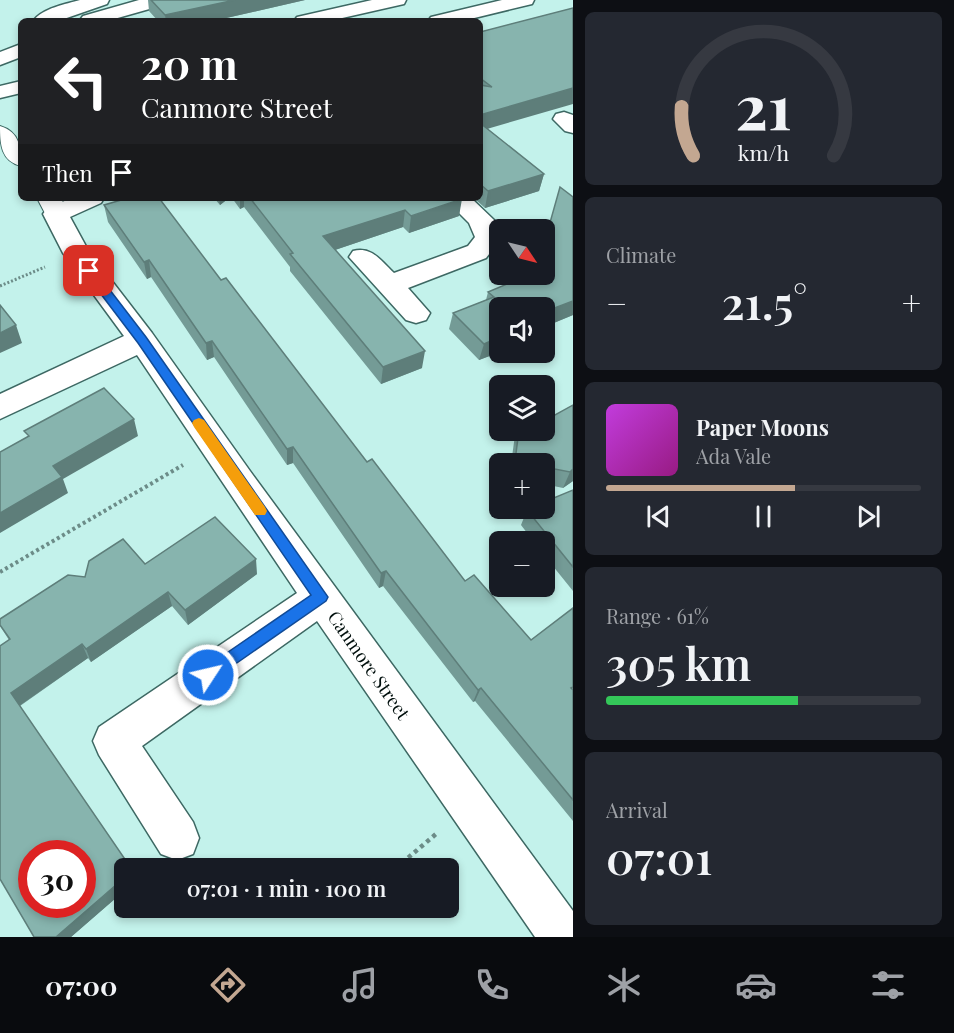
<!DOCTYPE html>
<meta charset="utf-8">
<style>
body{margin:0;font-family:"Playfair Display",serif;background:#242831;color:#f1f3f6;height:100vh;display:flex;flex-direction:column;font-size:22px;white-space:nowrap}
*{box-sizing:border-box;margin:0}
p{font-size:20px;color:#9ea1a6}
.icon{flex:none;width:33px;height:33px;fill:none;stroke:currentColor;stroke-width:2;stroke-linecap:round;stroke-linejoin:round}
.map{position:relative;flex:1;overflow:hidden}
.panel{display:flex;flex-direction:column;gap:12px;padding:12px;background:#0d0f14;width:381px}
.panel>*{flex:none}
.banner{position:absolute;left:18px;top:18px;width:465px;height:183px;border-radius:9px;box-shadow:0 3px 9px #0003;background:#202124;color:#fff;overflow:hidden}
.needle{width:39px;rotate:125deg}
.buttons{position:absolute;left:489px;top:219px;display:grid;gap:12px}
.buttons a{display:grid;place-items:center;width:66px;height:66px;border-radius:9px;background:#171b24;box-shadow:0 3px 9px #0003;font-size:30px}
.speed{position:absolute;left:18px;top:840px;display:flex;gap:12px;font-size:30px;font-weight:700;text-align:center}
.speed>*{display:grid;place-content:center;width:78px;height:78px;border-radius:50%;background:#171b24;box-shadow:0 3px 9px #0003;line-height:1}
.speed .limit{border:9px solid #d22;background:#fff;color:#111}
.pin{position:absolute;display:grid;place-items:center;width:51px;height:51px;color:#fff;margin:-26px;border-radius:12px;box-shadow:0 3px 9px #0006}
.me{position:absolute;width:66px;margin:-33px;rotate:55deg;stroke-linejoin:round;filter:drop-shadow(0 0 4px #0008)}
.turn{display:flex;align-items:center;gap:21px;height:126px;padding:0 24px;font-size:27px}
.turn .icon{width:78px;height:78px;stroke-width:2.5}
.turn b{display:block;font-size:42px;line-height:51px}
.then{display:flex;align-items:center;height:57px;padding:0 24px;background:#0003;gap:12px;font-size:22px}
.big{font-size:45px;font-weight:600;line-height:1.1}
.panel .card{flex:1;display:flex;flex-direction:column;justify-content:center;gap:9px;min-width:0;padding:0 21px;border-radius:9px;background:#242831}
.panel .dial{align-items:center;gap:0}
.dial svg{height:156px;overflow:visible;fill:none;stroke:#363941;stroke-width:7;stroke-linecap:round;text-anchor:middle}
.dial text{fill:#f1f3f6;stroke:none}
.song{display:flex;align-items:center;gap:18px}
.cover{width:72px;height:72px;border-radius:9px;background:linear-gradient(135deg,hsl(290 70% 55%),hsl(310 70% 35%))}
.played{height:6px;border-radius:3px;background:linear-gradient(90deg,#c3a791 60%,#363941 60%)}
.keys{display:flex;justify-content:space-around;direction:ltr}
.heat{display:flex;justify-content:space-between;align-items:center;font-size:33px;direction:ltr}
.charge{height:9px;border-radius:4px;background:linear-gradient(90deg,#34c759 61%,#363941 0)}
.trip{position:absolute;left:114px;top:858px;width:345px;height:60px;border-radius:9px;background:#171b24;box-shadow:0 3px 9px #0003;font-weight:600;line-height:60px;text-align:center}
.menu{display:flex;height:96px;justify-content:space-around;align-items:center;background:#090b0e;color:#9ea1a6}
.menu .icon{width:42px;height:42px}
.menu .active{color:#c3a791}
.menu b{font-size:27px;color:#f1f3f6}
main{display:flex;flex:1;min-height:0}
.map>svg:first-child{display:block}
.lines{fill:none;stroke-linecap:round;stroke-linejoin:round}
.pedestrian-casing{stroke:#3d6863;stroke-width:2}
.minor-casing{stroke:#3d6863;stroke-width:3}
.tertiary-casing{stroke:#3d6863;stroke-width:3}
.path-far2{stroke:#6c8c88;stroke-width:3;stroke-dasharray:2 2;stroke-linecap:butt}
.path-far1{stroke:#6c8c88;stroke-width:4;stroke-dasharray:3 3;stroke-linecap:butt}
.path{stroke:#6c8c88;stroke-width:4.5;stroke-dasharray:4 4;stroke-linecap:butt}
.pedestrian{fill:#fff;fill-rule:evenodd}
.minor{fill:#fff;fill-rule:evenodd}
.tertiary{fill:#fff;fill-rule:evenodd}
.wall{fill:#749b96}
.shaded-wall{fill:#5e7e7a}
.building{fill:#87b4ae;stroke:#5e7e7a;stroke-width:1.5;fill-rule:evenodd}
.route{fill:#1a73e8;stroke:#114b97;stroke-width:1.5}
.slow{fill:#f59e0b}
.labels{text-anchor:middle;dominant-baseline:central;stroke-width:6;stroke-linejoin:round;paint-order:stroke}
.street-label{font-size:18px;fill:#010f0d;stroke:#fff}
</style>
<main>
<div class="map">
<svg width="573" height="937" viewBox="0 0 573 937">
<rect width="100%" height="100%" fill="#c3f2eb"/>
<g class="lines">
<g class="pedestrian-casing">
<path id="pedestrian" d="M0,126C20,132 21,148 21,166C1,161 0,144 0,126Z
M37,198H61L68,214L64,219L56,221L48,219Z"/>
</g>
<g class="minor-casing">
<path id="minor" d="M80,0H109L107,4L58,21H33C43,8 66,4 80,0Z
M139,0H169L167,4L107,21L80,20L83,16Z
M502,0H534L532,4L462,21H428L431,17Z
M21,44V57L0,65V52Z
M564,112L573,115V133L565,131L553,119L556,114Z
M71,198H104L101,203L70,217L88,250L152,333L250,471L573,911V937H535L317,621L142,746L193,822L199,838L193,854L177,860L161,854L99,755L93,741L99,727L297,593L137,355L0,419V394L124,336L63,253L43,214L47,209Z
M444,198H471L494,220L500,240L486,258L408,288L430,313L426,320L416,323L406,320L349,257L353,251C372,246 381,261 394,273L468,246L475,237L469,223Z"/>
</g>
<g class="tertiary-casing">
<path id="tertiary" d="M372,0H406L404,4L329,21H294L297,17Z
M21,81V93L0,98V86Z"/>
</g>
<path class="path-far2" d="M0,286L45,267"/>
<path class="path-far1" d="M0,572L183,465"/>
<path class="path" d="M396,868L436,834
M346,912L350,908"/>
<use href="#pedestrian" class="pedestrian"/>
<use href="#minor" class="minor"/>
<use href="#tertiary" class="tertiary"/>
</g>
<path class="wall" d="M148,0H305L213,21H158L149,11Z
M573,8L488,129L544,174L539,191L485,208L474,198H480V32Z
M573,197V315L544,327L500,308V352L479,360L449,329L453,313L486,300L488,292L544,274Z
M214,198H229L220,205Z
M232,198H461L459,216L409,233L403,227L335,250L422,368L381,384L290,271V267L244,207L240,209Z
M104,205L221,280L367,462L465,581L531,640L573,608V821L475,701L473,702L383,586L379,588L293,463L287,465L214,357L207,360L151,277L147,279L108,222Z
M573,405V481L563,488L544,484V464H511L515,435L516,430H544Z
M573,490V591L544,555V542H534L521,525L527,510Z
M145,564L257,574L188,625L172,606L91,662L88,658L20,706L124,868V891L71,937H34L9,640L0,626V619L85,577Z"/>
<path class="shaded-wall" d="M235,0H305L213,21H166L165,15Z
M573,88V104L480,131V115Z
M544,174L539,191L485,208L488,191Z
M219,198H229L220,205Z
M240,198H244V207L240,209Z
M462,199L459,216L409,233L411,216Z
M405,210L403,227L323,254V236Z
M149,260L151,277L147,279L144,262Z
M573,301V315L544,327V312Z
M16,325L22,343L0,353V333Z
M500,337V352L479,360L484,344Z
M212,341L214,357L207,360L206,343Z
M425,351L422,368L381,384L383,367Z
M134,419L138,436L63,479L68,493L0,533V513L53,466Z
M293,447V463L287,465V449Z
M573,469V481L563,488L570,472Z
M256,559L257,574L188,625L185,610Z
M386,571L383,586L379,588L381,573Z
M168,592L172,606L91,662L86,649Z
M82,644L88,658L19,706L11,693Z
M481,688L475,701L473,702L478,690Z
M124,878V891L71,937H56Z"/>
<path class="building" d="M151,0H235L165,15Z
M573,8V88L480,115V85L492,87L480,78V32Z
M480,123L544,174L488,191L480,184Z
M560,187L573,197V301L544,312V308H500V337L484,344L453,313L494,297L488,292L531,274H544V244Z
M128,198H159L221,280L226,278L367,462L372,459L465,581L474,575L531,640L573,608V687L571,688L573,690V800L481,688L478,690L386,571L381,573L293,447L287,449L212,341L206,343L149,260L144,262L104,205Z
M250,198H461L462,199L411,216L405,210L323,236L425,351L383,367L290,254L293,253Z
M0,305L16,325L0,333Z
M104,388L134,419L53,466L62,477L0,513V452L29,436L24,431Z
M573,405V469L570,472L544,467V464H528L515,461L519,430H544V421Z
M573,490V567L527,510L530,508H544V502Z
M215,517L256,559L185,610L168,592L86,649L82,644L11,693L131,868H124V878L56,937H34L0,879V646L10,639L0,625V619L68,575L85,577L89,561L123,539L145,564ZM32,854H82V904H32Z"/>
<path class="route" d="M89,267L93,268L146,337L328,597L326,601L208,683L202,681L200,675L202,670L311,595L138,343L85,273L84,271Z"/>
<path class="slow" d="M199,418L204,420L265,507L267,511L265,515H255L194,427L192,423L194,420Z"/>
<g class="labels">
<g class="street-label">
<text transform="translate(369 665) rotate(55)">Canmore Street</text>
</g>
</g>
</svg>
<div class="buttons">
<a><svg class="needle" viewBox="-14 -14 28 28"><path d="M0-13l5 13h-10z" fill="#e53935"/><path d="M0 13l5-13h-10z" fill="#9ea1a6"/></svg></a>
<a><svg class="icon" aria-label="sound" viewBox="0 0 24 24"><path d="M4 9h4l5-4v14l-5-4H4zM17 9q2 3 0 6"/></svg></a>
<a><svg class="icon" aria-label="layers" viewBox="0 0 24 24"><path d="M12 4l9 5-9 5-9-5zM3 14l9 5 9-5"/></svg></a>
<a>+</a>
<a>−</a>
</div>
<div class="speed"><div class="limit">30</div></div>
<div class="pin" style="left:89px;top:271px;background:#d93025"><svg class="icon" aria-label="arrive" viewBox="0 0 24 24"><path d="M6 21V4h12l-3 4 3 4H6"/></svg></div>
<svg class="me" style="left:208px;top:675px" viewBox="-20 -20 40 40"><circle r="17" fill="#1a73e8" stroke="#fff" stroke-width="3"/><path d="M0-11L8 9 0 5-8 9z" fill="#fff"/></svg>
<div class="trip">07:01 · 1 min · 100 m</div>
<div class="banner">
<div class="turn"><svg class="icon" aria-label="left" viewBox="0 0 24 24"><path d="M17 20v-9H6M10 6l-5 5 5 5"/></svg><div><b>20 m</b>Canmore Street</div></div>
<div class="then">Then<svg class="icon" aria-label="arrive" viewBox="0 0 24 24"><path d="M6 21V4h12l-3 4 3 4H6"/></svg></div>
</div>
</div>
<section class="panel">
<div class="card dial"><svg viewBox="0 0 100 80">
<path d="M14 69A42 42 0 1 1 86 69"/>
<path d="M14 69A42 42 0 0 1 8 44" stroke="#c3a791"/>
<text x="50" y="56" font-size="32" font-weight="700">21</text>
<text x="50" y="72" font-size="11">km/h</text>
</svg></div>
<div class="card"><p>Climate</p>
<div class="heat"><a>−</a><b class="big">21.5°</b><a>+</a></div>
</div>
<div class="card">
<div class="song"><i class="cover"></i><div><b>Paper Moons</b><p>Ada Vale</p></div></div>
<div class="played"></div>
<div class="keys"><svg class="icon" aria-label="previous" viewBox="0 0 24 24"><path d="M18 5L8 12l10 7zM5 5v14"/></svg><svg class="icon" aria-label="pause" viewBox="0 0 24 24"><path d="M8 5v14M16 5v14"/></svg><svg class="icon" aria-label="next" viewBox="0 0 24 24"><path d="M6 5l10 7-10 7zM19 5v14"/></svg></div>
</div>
<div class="card"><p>Range · 61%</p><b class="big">305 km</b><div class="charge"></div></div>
<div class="card"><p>Arrival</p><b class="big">07:01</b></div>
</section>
</main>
<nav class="menu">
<b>07:00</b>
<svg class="icon active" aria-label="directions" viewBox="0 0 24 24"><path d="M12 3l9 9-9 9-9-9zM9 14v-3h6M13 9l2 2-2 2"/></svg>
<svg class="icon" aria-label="music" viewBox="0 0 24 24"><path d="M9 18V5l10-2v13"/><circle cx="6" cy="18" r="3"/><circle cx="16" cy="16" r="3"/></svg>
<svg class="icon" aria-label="phone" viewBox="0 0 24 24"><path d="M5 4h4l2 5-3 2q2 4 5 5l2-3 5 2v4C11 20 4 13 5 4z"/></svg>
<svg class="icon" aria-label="climate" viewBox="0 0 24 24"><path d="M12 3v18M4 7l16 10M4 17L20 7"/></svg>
<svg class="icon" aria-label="car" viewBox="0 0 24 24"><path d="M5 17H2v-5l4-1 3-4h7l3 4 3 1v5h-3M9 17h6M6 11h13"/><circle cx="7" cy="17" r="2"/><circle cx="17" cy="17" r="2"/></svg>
<svg class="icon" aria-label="filters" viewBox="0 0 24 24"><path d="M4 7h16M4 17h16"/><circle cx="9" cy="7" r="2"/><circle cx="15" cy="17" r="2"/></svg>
</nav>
